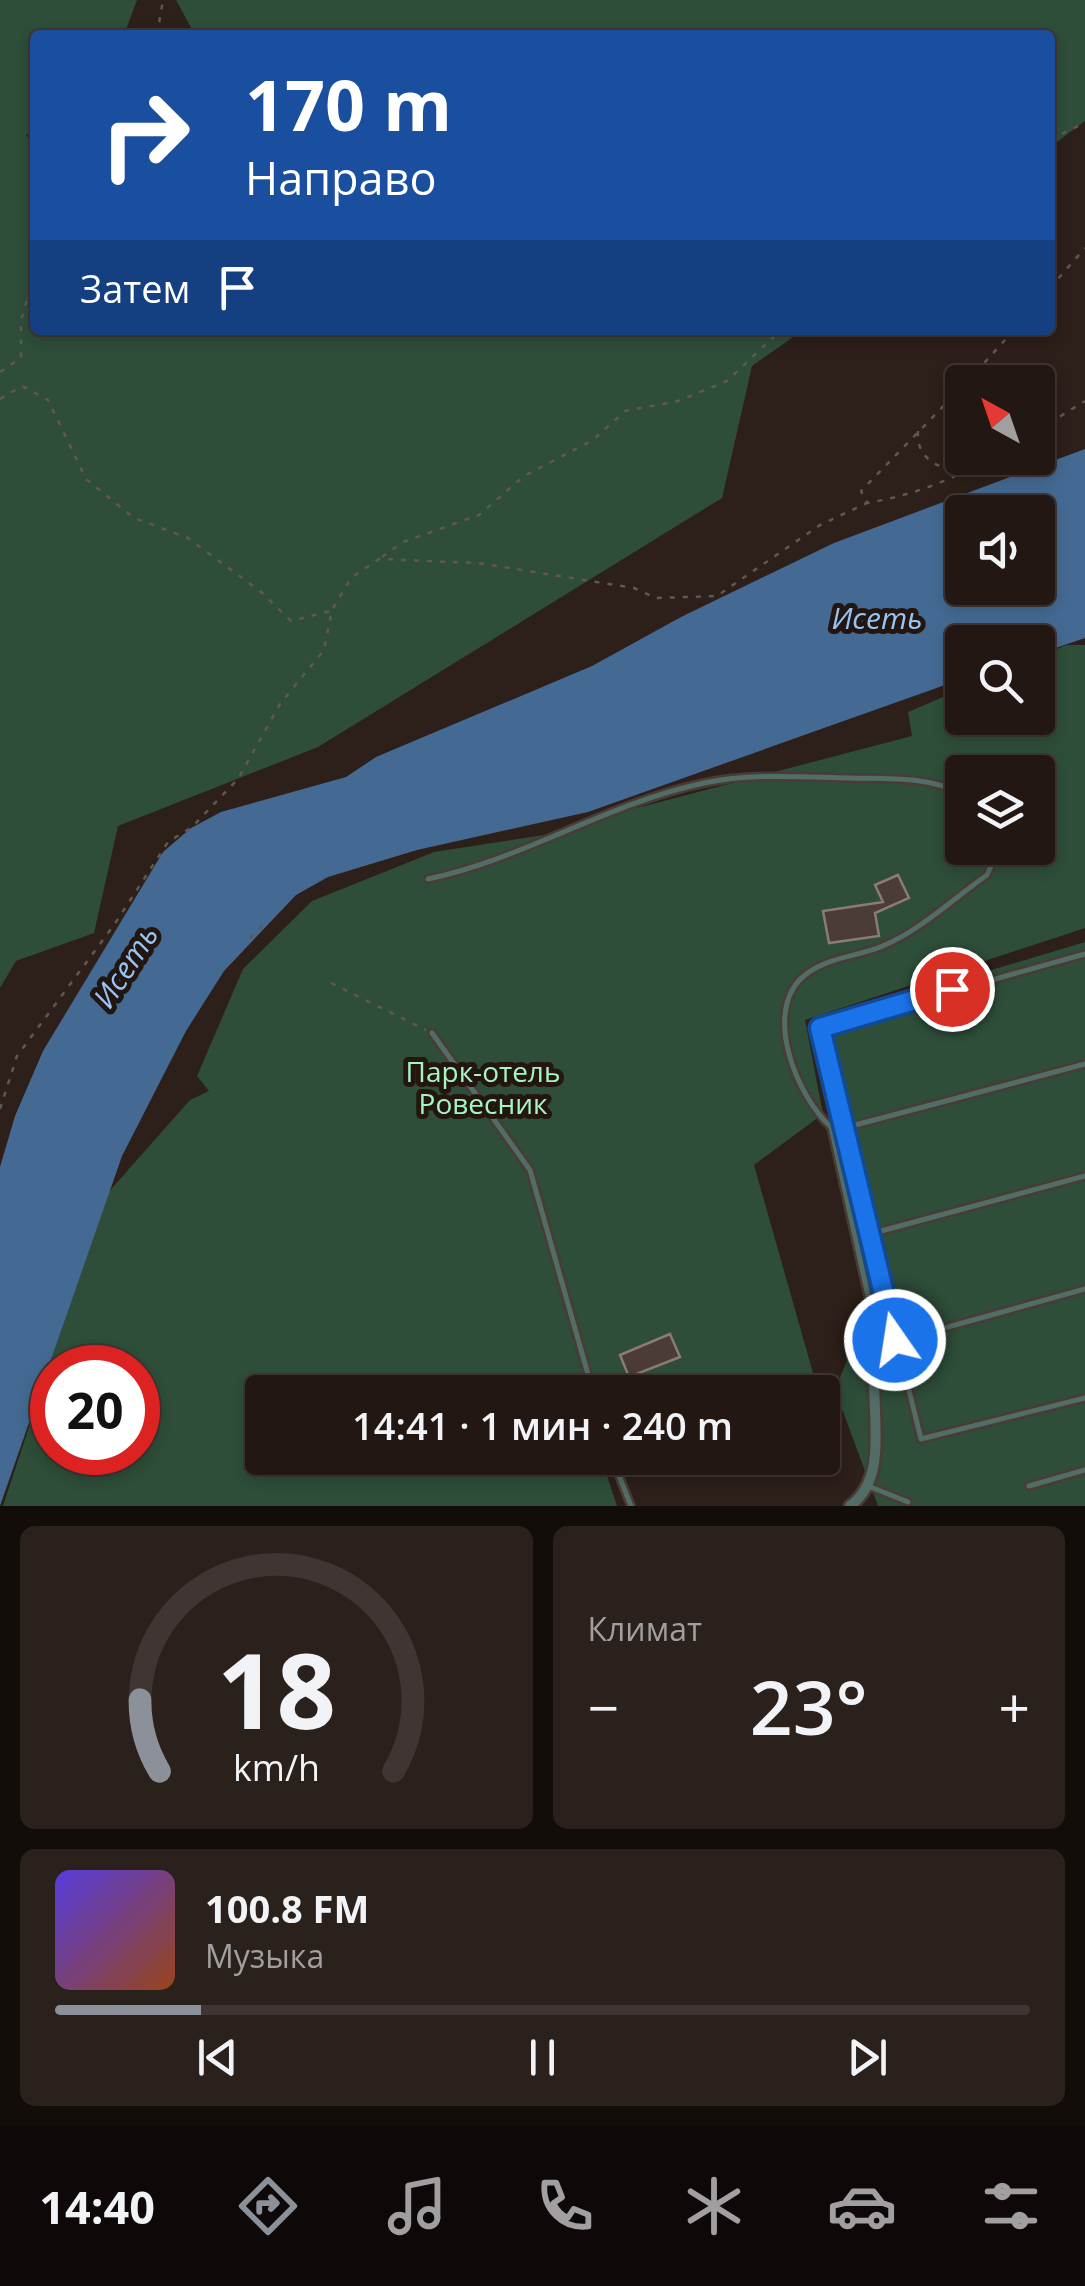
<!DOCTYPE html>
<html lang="ru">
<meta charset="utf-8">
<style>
body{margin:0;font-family:"Open Sans",sans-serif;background:#2a201c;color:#f1f3f6;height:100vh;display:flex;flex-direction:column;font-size:38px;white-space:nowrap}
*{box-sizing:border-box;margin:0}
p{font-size:32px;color:#a29fa0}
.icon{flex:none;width:55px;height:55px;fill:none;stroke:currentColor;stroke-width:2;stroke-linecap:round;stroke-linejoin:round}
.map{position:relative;height:1506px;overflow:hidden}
.details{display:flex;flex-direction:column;gap:20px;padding:20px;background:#130d0a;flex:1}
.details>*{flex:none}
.banner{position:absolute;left:30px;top:30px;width:1025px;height:305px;border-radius:10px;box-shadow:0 5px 15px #0003,0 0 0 2px #3f3633;background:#1a4fa0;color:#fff;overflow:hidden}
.needle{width:65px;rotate:320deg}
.fabs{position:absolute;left:945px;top:365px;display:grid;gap:20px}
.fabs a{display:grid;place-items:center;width:110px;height:110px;border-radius:10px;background:#221713;box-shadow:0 5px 15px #0003,0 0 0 2px #3f3633;font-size:50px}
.speed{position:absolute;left:30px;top:1345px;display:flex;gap:20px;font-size:50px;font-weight:700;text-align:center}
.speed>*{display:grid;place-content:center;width:130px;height:130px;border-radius:50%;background:#221713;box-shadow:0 5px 15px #0003,0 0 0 2px #3f3633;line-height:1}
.speed .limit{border:15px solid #d22;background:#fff;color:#111}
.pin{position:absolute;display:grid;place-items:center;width:85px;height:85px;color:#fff;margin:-42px;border:5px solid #fff;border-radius:50%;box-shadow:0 2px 10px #0007}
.me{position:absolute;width:110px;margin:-55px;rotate:347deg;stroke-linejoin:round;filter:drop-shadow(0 0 8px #0008)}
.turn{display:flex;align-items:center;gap:35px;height:210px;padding:0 50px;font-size:45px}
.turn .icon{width:130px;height:130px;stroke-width:2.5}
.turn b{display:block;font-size:70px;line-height:85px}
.then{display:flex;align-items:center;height:95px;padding:0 50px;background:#0003;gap:20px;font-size:38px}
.big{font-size:75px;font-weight:600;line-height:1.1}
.details .card{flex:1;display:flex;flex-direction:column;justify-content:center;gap:15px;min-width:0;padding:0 35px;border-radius:15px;background:#2a201c}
.details .dial{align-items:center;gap:0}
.dial svg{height:260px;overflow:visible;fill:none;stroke:#3f3633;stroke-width:7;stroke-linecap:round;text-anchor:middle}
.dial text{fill:#f1f3f6;stroke:none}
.song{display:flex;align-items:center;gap:30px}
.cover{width:120px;height:120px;border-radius:15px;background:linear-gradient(135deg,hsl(250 70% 55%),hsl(20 70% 35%))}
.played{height:10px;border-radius:5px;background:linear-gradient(90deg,#8c9099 15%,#3f3633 15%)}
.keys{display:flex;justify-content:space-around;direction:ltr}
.heat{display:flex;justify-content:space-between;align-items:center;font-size:55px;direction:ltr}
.details .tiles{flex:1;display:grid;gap:20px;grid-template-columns:1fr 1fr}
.card:last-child{grid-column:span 2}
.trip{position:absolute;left:245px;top:1375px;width:595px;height:100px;border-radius:10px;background:#221713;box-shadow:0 5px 15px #0003,0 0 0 2px #3f3633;font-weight:600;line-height:100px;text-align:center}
.dock{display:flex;height:160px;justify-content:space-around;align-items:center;background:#0e0908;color:#a29fa0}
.dock .icon{width:70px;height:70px}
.dock .on{color:#8c9099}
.dock b{font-size:45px;color:#f1f3f6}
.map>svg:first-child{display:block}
.green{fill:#2e4e39;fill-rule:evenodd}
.water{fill:#446a93;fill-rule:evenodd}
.building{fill:#4b3c35;stroke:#8b7b73;stroke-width:2.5}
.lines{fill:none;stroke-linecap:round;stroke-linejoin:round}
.service-casing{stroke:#493b35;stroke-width:10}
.minor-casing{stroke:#493b35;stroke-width:15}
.path{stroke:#635751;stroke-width:2.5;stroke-dasharray:5 8;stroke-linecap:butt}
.service{stroke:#526d65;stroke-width:5}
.minor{stroke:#526d65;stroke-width:10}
.route-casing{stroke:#114b97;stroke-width:25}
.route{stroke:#1a73e8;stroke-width:18}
.labels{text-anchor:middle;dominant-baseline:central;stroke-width:10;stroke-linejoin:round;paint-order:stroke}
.park-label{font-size:28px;fill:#a4f5bf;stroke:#231610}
.water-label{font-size:30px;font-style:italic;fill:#96c4f6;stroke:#231610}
</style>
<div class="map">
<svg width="1085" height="1506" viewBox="0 0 1085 1506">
<rect width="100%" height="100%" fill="#2d1f19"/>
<path class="green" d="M0,0H137L124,35H35V129L26,135L35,148V330H803L752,366L722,498L318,747L118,826L94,933L16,961L0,988Z
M176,0H1085V121L1050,147V35H195Z
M1066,645H1085V928L805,1020L823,1114L754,1165L813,1373L754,1392H262V1458H601L617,1506H3L105,1196L190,1100L209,1091L197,1076L243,969L312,901L434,852L583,829L606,816L912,736L908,712L962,689V718H1038V657ZM962,772H1038V848H962ZM52,1368H138V1452H52Z
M1085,942V1506H878L835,1390L878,1283L811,1024Z"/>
<path class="water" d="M1085,449V638L1038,654V642H962V679L588,812L417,850L328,877L296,895L224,971L186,1031L122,1156L0,1506V1167L15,1116L43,1051L163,852L191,828L221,812L346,777L376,757L592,666L681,617L834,543ZM962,512H1038V588H962Z"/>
<path class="building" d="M898,875L909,898L875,913L879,936L829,943L823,911L883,902L875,885Z
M670,1334L680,1357L629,1377L620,1355Z"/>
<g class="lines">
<g class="service-casing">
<path id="service" d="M989,848L992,864L987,875C954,898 922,929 885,945C859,957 829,956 805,975C761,1010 797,1097 831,1127L879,1346L1085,1289
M428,879C524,859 608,803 704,783C751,773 801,777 849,778C886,779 929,776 962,794
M1085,954L820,1028L921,1439L1085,1398
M432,1033L530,1170L593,1392
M844,1128L1085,1064
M870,1234L1085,1176
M612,1458L631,1506
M868,1486L908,1502
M1029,1486L1085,1470"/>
</g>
<g class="minor-casing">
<path id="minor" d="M850,1506C896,1472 863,1394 879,1346"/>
</g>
<path class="path" d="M157,35L163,0
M1050,139L1085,123
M1050,288L1085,248
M0,372L21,358V320L35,274
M967,382L1014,330
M962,387L861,491L867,503C910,496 953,480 990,458
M0,399L22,386L48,400L86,479L134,518L188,538L261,592L291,621L330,611
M1038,430L1085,401
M918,431C916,459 937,466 960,474
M382,557L403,542L479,515L524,476L593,440L625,411L678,401L727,381L781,330
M250,938L267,920
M331,983L426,1030
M0,1109L17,1056L114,925L168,842L192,827L238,779L280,704L324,650L332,610L351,578L379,559L478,563L634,588L656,598L717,596L820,525L867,503"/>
<use href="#service" class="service"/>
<use href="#minor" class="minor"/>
</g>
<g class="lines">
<g class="route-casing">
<path id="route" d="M895,1340L820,1028L952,989"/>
</g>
<use href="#route" class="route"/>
</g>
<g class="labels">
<g class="park-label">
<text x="483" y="1071">Парк-отель<tspan x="483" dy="32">Ровесник</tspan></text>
</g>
<g class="water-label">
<text x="877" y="617">Исеть</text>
<text transform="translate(125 966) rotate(-57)">Исеть</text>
</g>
</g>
</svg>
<div class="fabs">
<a><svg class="needle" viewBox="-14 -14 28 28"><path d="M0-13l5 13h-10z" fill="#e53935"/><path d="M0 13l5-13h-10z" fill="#a29fa0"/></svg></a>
<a><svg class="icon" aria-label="sound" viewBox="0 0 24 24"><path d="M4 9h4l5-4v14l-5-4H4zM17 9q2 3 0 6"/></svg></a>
<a><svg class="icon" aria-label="search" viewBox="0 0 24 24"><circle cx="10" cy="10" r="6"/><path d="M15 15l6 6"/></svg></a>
<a><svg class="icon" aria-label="layers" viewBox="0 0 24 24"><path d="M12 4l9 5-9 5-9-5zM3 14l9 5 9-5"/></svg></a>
</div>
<div class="speed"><div class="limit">20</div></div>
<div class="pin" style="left:952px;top:989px;background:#d93025"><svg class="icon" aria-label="arrive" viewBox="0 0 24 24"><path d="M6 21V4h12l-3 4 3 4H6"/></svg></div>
<svg class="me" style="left:895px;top:1340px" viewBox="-20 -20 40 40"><circle r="17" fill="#1a73e8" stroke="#fff" stroke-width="3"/><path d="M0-11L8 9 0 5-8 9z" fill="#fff"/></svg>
<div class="trip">14:41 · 1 мин · 240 m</div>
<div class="banner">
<div class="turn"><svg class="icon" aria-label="right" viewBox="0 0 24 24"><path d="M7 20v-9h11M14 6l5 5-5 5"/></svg><div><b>170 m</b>Направо</div></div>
<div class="then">Затем<svg class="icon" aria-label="arrive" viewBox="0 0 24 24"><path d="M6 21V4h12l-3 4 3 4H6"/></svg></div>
</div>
</div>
<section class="details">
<div class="tiles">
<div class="card dial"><svg viewBox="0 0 100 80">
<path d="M14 69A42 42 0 1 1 86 69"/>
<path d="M14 69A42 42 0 0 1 8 47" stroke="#8c9099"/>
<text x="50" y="56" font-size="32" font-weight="700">18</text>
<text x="50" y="72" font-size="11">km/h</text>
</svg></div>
<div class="card"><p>Климат</p>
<div class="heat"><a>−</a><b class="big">23°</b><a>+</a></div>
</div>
<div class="card">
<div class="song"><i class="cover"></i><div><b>100.8 FM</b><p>Музыка</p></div></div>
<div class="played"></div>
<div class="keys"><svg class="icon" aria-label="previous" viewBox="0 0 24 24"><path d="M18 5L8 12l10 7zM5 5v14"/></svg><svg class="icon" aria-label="pause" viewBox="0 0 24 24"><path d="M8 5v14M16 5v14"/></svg><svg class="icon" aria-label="next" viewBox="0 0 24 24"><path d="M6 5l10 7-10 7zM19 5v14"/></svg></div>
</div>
</div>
</section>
<nav class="dock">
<b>14:40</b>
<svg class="icon on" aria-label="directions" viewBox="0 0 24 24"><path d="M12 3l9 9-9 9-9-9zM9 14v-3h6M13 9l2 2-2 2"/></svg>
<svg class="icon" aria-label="music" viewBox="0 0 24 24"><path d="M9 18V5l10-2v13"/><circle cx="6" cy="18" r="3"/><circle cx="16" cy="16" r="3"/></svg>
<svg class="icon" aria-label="phone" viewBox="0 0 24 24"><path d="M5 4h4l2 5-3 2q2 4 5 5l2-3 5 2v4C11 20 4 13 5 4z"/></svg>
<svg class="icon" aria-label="climate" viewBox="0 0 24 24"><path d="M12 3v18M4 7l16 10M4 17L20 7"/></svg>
<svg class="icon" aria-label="car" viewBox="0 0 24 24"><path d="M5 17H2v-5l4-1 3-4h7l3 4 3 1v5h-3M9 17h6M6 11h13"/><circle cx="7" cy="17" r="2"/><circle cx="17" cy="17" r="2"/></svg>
<svg class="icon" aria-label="filters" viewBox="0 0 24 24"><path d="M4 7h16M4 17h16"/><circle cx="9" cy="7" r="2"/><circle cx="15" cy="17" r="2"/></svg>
</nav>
